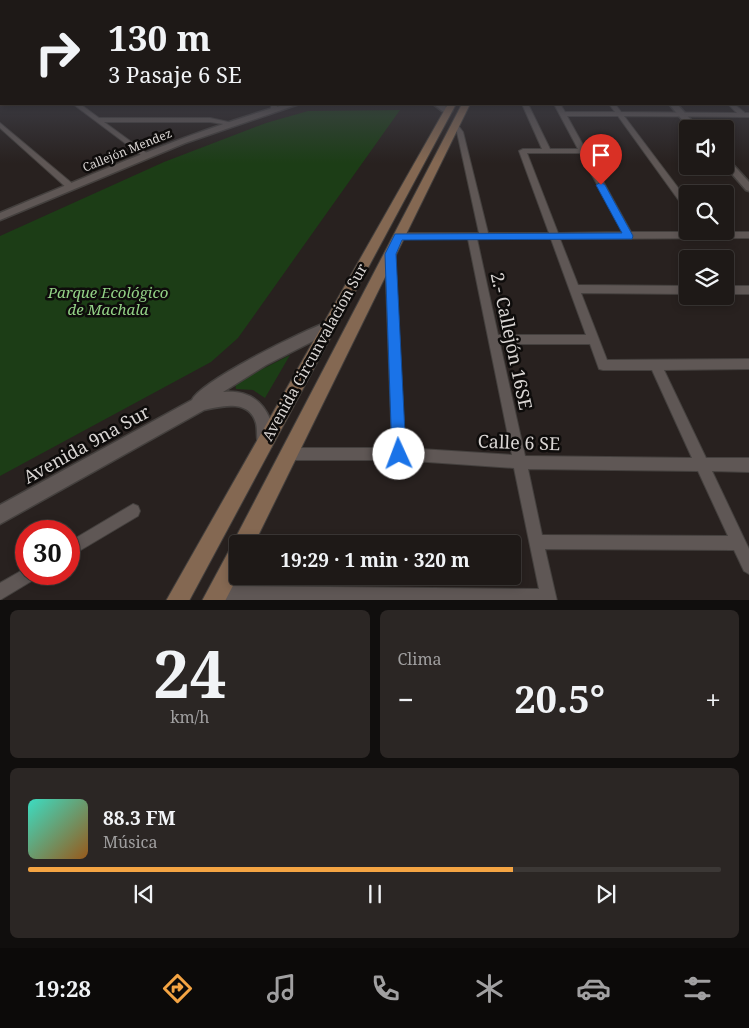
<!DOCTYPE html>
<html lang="es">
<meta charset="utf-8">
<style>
body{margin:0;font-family:"Noto Serif",serif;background:#2b2624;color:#f1f3f6;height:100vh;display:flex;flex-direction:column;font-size:19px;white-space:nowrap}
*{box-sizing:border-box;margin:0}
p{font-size:16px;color:#a1a0a1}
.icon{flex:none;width:28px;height:28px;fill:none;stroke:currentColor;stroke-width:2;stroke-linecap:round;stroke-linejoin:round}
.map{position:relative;height:600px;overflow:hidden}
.side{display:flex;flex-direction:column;gap:10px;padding:10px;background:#100e0d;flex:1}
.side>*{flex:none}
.top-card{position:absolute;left:0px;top:0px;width:750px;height:105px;box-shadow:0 2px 8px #0003,0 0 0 1px #3c3836;background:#1e1917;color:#f1f3f6;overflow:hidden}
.fabs{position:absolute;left:679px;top:120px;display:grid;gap:10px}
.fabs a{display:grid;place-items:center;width:55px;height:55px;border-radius:5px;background:#1e1917;box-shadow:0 2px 8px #0003,0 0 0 1px #3c3836;font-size:25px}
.speed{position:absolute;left:15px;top:520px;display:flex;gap:10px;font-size:25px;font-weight:700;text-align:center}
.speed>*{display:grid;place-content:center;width:65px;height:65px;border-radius:50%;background:#1e1917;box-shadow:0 2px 8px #0003,0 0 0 1px #3c3836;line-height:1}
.speed .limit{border:8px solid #d22;background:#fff;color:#111}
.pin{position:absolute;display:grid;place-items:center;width:42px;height:42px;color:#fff;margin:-51px -21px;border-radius:50% 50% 50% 0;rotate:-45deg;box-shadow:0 0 5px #0007}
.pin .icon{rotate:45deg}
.me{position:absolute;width:55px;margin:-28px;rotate:358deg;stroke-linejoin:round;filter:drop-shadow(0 0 4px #0008)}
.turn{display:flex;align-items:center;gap:18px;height:105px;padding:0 25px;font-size:22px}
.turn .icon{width:65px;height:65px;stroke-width:2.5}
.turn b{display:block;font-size:35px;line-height:42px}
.big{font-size:38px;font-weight:700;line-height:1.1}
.side .widget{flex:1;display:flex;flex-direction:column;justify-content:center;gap:8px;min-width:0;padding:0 18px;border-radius:8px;background:#2b2624}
.side .dial{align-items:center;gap:0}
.dial b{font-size:65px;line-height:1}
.song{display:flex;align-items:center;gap:15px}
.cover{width:60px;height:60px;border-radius:8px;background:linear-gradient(135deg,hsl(170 70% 55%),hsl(30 70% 35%))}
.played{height:5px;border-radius:2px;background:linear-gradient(90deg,#f4a443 70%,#3c3836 70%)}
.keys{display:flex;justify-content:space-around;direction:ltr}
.heat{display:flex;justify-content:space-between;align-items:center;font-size:28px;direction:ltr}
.side .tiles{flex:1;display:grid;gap:10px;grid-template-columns:1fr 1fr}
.widget:last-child{grid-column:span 2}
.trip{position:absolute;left:229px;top:535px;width:292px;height:50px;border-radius:5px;background:#1e1917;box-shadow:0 2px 8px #0003,0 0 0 1px #3c3836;font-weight:700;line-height:50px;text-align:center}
.menu{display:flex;height:80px;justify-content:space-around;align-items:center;background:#0c0a09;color:#a1a0a1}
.menu .icon{width:35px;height:35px}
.menu .current{color:#f4a443}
.menu b{font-size:22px;color:#f1f3f6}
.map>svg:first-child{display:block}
.green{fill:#1c3d16}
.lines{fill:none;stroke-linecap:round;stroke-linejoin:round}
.minor-casing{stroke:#44403e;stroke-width:2}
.tertiary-casing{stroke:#44403e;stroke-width:3}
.secondary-casing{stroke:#44403e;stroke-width:2}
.minor{fill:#5f5755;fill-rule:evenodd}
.tertiary{fill:#5f5755;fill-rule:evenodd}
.secondary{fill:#846852;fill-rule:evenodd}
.route{fill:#1a73e8;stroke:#114b97}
.labels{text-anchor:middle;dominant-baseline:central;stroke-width:5;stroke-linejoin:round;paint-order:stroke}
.far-street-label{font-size:12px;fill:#d9d5d3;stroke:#0e0c0b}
.park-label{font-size:15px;font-style:italic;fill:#93d286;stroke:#0e0c0b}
.street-label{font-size:15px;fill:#d9d5d3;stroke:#0e0c0b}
.near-street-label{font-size:18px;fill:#d9d5d3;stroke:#0e0c0b}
</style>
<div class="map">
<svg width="749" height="601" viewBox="0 0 749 601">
<rect width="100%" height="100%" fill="#28211f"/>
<path class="green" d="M400,110L238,338L211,362L0,476V236L164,162L266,123L308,111Z
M290,355L265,398L253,390L236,389L235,383Z"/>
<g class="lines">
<g class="minor-casing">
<path id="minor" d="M0,98H1V102H0Z
M73,104H80L99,118H210L233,123L230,125L210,122H104L148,154V158H145Z
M272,104H278L275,111L270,110Z
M522,104H528L550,149H578L554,104H560L565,112H615L609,104H615L621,112L737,113L728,104H734L745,113H749V117L624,116L688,201V210L685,209L618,116H567L631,232H749V238L560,239L578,285L688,286V294L581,293L607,360L749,359V369L664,370L706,458H749V472L712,471L749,549V574L744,571L734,550L545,549L557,601L211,600L209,594L211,588L217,586L539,589L514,468L399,460H288L283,459L282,454L283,449L288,448H392L385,254L390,251L395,254L405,448L512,455L468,239H399L395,236L399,233H479L457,132L452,125L455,123L457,124L463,132L488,233H549L519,151L523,149H542ZM527,153H580L623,232L558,233ZM477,239H551L586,335H498ZM500,344H590L599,369L603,370H652L692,458L525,456ZM528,469L698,471L728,536L542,535Z
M0,123L74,185V189H68L0,128Z
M725,286H749V294H725Z
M133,504L138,506L140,511L138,516L69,557V542Z
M26,568V574H38L35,579L0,600V583Z"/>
</g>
<g class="tertiary-casing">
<path id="tertiary" d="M287,104H299L185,143L0,220V213C95,173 188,132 287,104Z
M433,104H442L452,111L445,113Z
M669,104H677L699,129H690Z
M725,158L728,159L749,182V191L746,190L725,166Z
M328,322L333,323L335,327L333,331L266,365L223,392C245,390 261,398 270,419C273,428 274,438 271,447L265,449L259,447C256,439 258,431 256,423C249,399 222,406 204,410L0,524V505L192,400C201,381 304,330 328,322Z"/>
</g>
<g class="secondary-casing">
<path id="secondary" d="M448,104H456L189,601H166Z
M462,104H470L254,544H238V576L225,601H202L231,547L234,546L236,537Z"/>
</g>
<use href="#minor" class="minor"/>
<use href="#tertiary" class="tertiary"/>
<use href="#secondary" class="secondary"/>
</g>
<linearGradient id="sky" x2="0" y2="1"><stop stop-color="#161211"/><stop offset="0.48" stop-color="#42434d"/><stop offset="1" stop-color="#42434d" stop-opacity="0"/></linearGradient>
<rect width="749" height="163" fill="url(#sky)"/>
<path class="route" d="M601,182L605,185L633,236L632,239L402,240L396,254L406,454L404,459L399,461L394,459L392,454L385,254L395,234L622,233L596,185Z"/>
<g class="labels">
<g class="far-street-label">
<text transform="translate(127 150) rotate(-22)">Callejón Mendez</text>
</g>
<g class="park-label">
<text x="108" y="292">Parque Ecológico<tspan x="108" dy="17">de Machala</tspan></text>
</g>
<g class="street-label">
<text transform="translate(314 352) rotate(-61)">Avenida Circunvalacion Sur</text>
</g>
<g class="near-street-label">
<text transform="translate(512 341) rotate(78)">2.- Callejón 16SE</text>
<text transform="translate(519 442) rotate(2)">Calle 6 SE</text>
<text transform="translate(86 444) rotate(-29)">Avenida 9na Sur</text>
</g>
</g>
</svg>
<div class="fabs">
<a><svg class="icon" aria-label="sound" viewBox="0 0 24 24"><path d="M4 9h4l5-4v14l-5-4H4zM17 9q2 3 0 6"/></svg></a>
<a><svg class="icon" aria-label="search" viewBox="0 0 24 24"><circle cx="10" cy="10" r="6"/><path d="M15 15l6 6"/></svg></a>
<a><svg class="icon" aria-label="layers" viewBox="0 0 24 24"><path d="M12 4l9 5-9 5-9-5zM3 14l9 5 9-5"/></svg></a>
</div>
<div class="speed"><div class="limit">30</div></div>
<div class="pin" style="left:601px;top:185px;background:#d93025"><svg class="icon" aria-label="arrive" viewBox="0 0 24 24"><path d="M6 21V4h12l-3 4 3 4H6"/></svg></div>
<svg class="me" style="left:399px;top:454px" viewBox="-20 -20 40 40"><circle r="19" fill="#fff"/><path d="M0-13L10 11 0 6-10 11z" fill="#1a73e8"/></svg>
<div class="trip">19:29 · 1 min · 320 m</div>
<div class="top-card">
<div class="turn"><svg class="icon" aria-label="right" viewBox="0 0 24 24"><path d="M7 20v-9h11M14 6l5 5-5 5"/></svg><div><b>130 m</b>3 Pasaje 6 SE</div></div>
</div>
</div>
<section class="side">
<div class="tiles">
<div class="widget dial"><b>24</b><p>km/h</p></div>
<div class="widget"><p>Clima</p>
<div class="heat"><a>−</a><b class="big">20.5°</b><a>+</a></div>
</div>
<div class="widget">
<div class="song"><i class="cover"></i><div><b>88.3 FM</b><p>Música</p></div></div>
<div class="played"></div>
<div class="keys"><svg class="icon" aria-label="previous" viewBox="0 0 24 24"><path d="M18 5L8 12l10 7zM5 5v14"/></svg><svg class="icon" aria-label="pause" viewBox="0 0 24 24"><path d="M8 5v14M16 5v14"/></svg><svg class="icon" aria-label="next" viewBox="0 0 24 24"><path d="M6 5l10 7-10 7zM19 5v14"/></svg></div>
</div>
</div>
</section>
<nav class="menu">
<b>19:28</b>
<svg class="icon current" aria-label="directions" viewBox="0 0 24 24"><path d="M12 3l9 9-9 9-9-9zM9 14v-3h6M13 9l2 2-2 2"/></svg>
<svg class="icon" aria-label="music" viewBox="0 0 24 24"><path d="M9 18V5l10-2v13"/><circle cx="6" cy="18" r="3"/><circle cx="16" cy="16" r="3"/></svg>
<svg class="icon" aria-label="phone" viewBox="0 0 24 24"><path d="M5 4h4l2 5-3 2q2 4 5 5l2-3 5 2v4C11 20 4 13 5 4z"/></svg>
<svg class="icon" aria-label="climate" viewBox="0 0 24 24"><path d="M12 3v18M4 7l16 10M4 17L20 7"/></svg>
<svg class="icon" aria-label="car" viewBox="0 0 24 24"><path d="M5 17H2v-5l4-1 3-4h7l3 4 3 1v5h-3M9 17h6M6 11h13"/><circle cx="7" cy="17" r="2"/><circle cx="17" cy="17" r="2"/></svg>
<svg class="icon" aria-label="filters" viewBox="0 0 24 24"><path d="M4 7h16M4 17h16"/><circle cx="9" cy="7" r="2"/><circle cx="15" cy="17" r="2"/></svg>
</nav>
